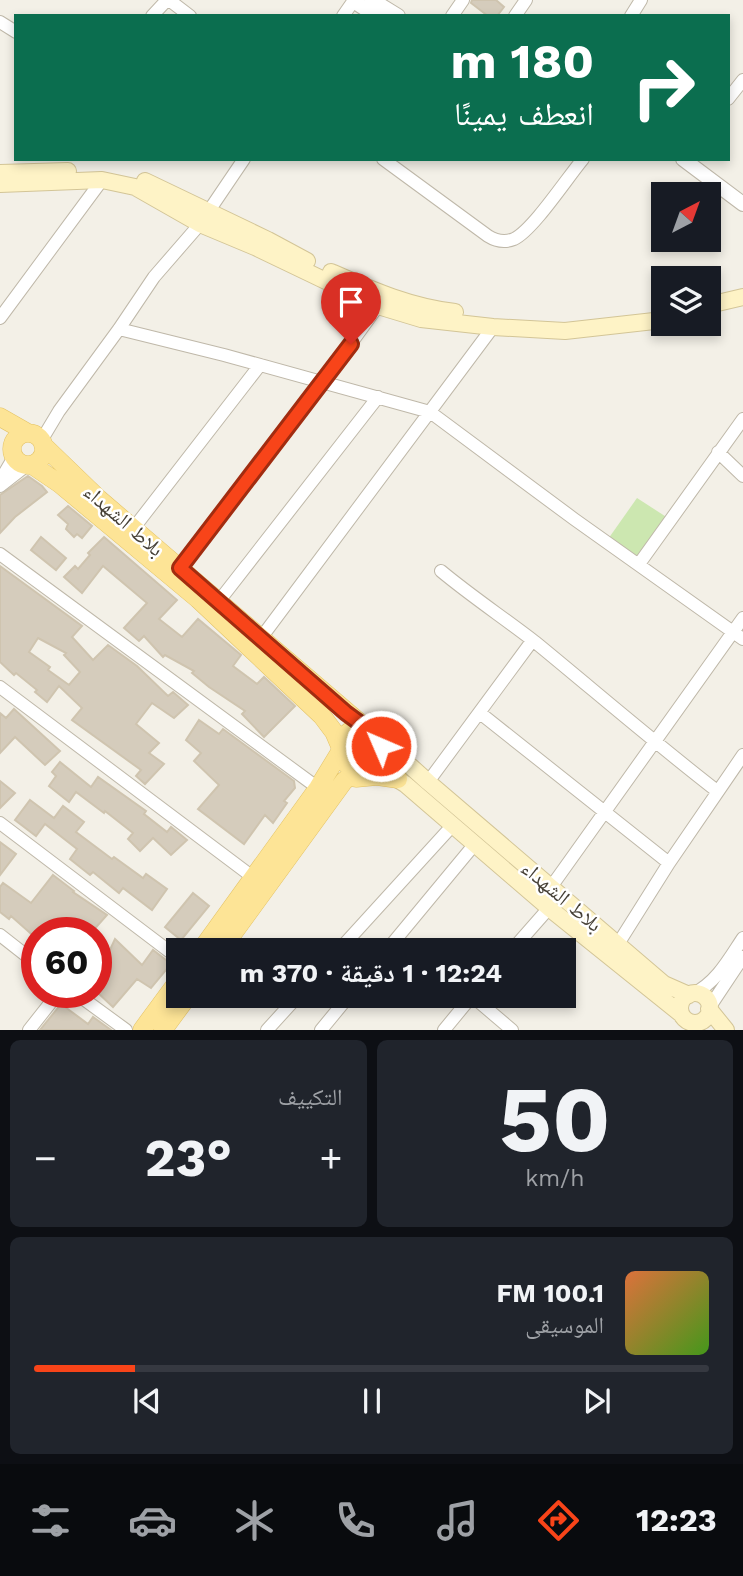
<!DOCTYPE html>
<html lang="ar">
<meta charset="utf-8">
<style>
body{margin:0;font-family:"Work Sans","Noto Naskh Arabic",sans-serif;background:#20242c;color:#f1f3f6;direction:rtl;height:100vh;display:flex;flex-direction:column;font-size:26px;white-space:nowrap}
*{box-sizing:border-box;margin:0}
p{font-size:23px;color:#9ea1a6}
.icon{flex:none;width:38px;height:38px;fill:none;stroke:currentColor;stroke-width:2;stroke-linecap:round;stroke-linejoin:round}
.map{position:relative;height:1030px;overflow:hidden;direction:ltr}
.drawer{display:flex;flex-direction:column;gap:10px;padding:10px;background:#0d0f14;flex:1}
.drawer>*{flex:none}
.banner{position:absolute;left:14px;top:14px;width:716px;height:147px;border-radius:0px;box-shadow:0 4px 10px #0003;direction:rtl;background:#0b6e4f;color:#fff;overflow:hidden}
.needle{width:46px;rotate:41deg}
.tools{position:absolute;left:651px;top:182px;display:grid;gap:14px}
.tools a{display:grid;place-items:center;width:70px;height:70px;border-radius:0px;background:#171b24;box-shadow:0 4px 10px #0003;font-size:35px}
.speed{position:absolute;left:21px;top:917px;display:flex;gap:14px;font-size:35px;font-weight:700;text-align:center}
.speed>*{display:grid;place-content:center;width:91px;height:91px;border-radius:50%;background:#171b24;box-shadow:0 4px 10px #0003;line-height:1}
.speed .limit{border:10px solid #d22;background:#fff;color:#111}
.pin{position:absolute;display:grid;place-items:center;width:60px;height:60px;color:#fff;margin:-72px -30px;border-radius:50% 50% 50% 0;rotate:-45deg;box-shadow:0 0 7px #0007}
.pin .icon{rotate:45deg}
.me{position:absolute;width:77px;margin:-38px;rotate:315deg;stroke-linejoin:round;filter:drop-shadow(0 0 5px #0008)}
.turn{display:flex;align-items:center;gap:24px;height:147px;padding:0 21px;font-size:32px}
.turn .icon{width:91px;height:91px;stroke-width:2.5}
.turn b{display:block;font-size:49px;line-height:60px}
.big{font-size:52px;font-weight:700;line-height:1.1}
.drawer .tile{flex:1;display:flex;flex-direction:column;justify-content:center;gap:10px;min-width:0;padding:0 24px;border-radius:10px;background:#20242c}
.drawer .dial{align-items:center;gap:0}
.dial b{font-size:91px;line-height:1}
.song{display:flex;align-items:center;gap:21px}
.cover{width:84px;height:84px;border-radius:10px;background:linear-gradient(135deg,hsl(20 70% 55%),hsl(100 70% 35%))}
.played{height:7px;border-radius:4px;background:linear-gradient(90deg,#f84419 15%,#363941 15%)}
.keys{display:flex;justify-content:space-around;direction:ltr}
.heat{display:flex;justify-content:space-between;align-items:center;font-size:38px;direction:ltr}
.drawer .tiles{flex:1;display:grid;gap:10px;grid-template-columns:1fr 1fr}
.tile:last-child{grid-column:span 2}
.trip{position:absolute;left:166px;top:938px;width:410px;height:70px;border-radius:0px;background:#171b24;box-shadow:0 4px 10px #0003;font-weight:700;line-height:70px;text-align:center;direction:rtl}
.menu{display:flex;height:112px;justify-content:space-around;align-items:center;background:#090b0e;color:#9ea1a6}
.menu .icon{width:49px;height:49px}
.menu .current{color:#f84419}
.menu b{font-size:32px;color:#f1f3f6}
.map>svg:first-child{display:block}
.green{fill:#cce7b0}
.building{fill:#d5ccbc;stroke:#cfc4af;stroke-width:2;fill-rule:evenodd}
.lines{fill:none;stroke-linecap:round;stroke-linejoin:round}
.minor-casing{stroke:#bfb8a9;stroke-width:14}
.tertiary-casing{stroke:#bfb8a9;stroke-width:16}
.secondary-casing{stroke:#d3c597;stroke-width:18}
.primary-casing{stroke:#e3c265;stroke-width:19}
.minor{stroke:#fff;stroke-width:12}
.tertiary{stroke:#fff;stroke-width:14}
.secondary{stroke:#fef3c6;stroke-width:16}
.primary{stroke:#fde496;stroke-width:18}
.route-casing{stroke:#a12c10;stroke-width:18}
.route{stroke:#f84419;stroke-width:12}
.labels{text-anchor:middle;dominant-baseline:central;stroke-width:5;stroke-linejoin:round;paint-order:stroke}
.street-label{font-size:21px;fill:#464036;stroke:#fff}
</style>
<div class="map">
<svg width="743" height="1030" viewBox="0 0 743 1030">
<rect width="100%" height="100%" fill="#f3f0e7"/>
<path class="green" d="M637,498L671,520L639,564L606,542Z"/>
<path class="building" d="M472,0H496L504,7L497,16H488L471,3Z
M28,476L42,486L47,492L15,517L0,533V495Z
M68,506L92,526L82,538L77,534L74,537L66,529L68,524L58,515Z
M41,537L66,558L56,570L31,550Z
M104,537L177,600L159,619L182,637L198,619L241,655L233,666L257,684L264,677L295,706L264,737L242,714L245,711L209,687L192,673L194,671L165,655L163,657L144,636L139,641L124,628L147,603L103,566L82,593L64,577L75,566L78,569L90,555L88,553Z
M0,566L82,626L72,637L93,660L108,645L137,666L168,696L173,692L188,705L174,718L152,703L136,724L159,743L149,753L164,764L145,784L136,776L141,770L72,720L82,708L59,686L47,702L35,692L37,690L16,673L14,675L0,662ZM38,638L66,653L64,655L80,672L69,685L48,670L50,667L29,652Z
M14,709L60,751L45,765L15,737L0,753V713L6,718Z
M199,720L219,734L223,729L294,781L295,788L284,801L287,803L273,823L265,815L244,844L198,809L219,785L194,761L201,753L186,740Z
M60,762L91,787L98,777L146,811L144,814L167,832L171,827L187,840L171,855L153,838L140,851L128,839L133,833L105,811L104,813L76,792L69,802L49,786L56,776L52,772Z
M0,781L15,793L0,808Z
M30,800L54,818L63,806L84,822L76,832L112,859L114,857L143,878L146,874L167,889L152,910L123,888L119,893L93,872L90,875L70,859L77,849L45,824L36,836L15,820Z
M0,842L16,854L0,875Z
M53,875L74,891L73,892L107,915L91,933H37V939L11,916L9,919L0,912V887L3,883L31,903Z
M193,893L209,906L181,940L165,927Z
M115,939L142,965L153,950L171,964L151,988L137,979L113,1007L96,991V956L104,963Z
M61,1004L88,1024L93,1017L111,1030H40Z"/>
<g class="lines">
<g class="minor-casing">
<path id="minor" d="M169,0L190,16
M152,16L167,0
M343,16L352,3
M452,16L463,0
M515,16L526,0
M631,16L641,0
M0,22L16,32
M728,99L743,80
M383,159L488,236C496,241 504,243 514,239C533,230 567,178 583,159
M0,318L102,180
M119,329L224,355L430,412L574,519L743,639
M41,441L59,411L119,329L154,277L200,224L244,159
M718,452L743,476
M0,481L14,457
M0,486L27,465
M133,529L260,365
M0,554L318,788
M639,564L743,419
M180,568L323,382L378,306
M441,571C471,596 504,618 535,642C596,692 655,743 717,791
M219,601L378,397
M261,638L493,327
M0,687L254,878
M480,713L669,863
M428,782L532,641
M0,823L178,958
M551,887L743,618
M0,935L37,964
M618,944L669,863L743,755
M339,950L452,826
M387,950L474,845
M512,950L549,908
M74,992L126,1030
M693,994C717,982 729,959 743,938
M472,996L512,1030
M709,1008L743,957
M29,1030L59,992
M267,1030L298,996
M321,1030L349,996
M444,1030L472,996"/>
</g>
<g class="tertiary-casing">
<path id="tertiary" d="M372,0L398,16
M358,4L376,16
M683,159L743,204"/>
</g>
<g class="secondary-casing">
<path id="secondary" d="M0,173L68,171
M145,181L268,240L307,261
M0,184L102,180L135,187L200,224L255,247L378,306L421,319L493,327L565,331L663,320
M331,272C372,290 410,307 455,312
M709,305L743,297
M376,735L428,782L664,984L689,995
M389,774L405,784L549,908L681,1014
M680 1008a15 15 0 1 1 30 0a15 15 0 1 1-30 0Z
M709,1009L726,1030"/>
</g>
<g class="primary-casing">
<path id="primary" d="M0,417L28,433
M12 449a16 16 0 1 1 32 0a16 16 0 1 1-32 0Z
M43,445L99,499L366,728
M32,465L60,484L198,599L322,716L334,732L340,746
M340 749a21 21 0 1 1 42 0a21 21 0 1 1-42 0Z
M356,778L377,776L398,779
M201,950L318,788L340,752
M221,950L344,781L358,770
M142,1030L178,981
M163,1030L188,996"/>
</g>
<use href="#minor" class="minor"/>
<use href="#tertiary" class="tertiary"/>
<use href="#secondary" class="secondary"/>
<use href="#primary" class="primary"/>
</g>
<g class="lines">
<g class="route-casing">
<path id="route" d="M351,344L180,568L346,713L376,735L381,746"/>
</g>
<use href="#route" class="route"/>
</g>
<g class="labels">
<g class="street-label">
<text transform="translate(124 520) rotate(41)">بلاط الشهداء</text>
<text transform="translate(562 896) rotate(40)">بلاط الشهداء</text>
</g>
</g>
</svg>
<div class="tools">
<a><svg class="needle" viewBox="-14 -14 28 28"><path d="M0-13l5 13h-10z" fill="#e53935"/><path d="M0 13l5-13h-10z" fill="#9ea1a6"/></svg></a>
<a><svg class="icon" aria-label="layers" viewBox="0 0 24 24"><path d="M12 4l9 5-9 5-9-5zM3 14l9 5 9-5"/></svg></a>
</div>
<div class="speed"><div class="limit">60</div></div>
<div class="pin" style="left:351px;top:344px;background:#d93025"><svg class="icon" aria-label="arrive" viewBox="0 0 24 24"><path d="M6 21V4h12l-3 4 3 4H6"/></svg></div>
<svg class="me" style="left:381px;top:746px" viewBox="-20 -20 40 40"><circle r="17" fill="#f84419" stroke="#fff" stroke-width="3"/><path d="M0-11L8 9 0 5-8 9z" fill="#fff"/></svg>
<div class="trip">12:24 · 1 دقيقة · 370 m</div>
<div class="banner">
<div class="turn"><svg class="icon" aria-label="right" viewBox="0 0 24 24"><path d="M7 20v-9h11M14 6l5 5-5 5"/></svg><div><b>180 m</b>انعطف يمينًا</div></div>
</div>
</div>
<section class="drawer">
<div class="tiles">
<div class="tile dial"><b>50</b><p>km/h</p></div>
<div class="tile"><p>التكييف</p>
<div class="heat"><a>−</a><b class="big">23°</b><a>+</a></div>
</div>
<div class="tile">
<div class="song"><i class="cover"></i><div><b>100.1 FM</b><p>الموسيقى</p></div></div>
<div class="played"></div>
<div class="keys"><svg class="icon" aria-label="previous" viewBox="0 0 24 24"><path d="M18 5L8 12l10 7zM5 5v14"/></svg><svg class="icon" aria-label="pause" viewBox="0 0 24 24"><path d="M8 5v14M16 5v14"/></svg><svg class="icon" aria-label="next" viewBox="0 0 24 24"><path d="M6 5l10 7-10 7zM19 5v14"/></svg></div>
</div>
</div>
</section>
<nav class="menu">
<b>12:23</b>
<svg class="icon current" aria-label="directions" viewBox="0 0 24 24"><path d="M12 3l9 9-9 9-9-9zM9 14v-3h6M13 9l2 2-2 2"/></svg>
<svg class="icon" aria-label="music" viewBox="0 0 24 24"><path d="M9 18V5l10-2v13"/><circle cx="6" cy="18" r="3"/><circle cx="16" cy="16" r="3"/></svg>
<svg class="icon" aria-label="phone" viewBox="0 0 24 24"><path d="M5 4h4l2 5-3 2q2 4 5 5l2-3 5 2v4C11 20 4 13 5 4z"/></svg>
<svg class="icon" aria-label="climate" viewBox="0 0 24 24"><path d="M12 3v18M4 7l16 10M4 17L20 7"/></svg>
<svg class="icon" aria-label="car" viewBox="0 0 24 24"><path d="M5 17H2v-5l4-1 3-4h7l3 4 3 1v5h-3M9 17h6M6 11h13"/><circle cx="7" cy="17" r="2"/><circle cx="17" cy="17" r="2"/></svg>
<svg class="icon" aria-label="filters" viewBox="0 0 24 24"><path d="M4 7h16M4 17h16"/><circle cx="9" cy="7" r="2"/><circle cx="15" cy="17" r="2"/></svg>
</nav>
